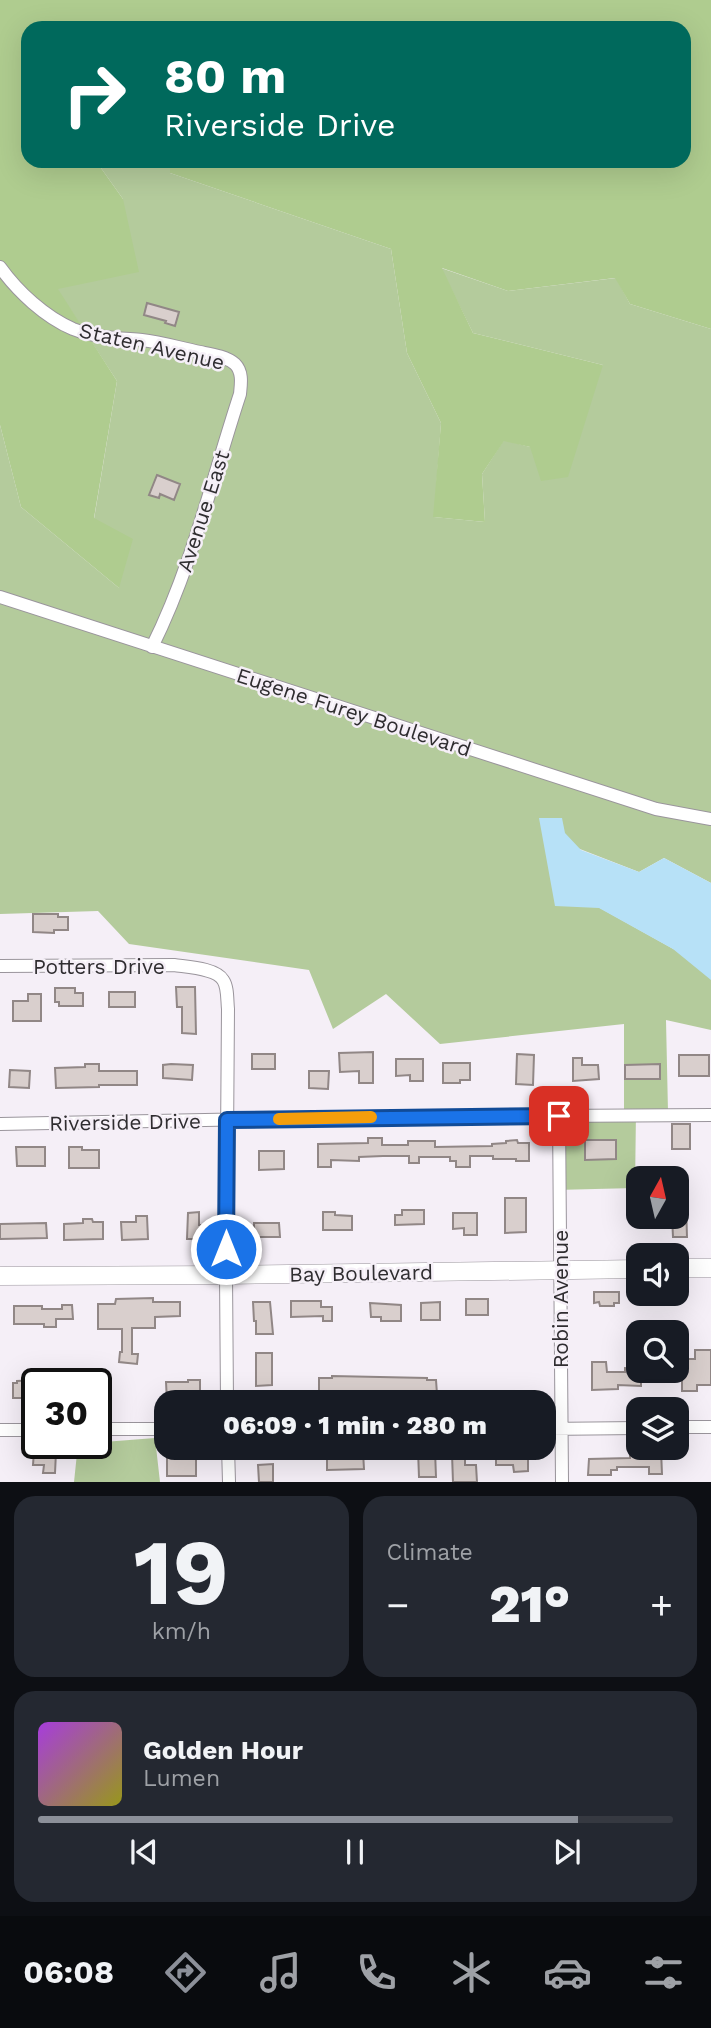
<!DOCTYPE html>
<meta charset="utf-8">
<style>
body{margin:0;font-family:"Work Sans",sans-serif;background:#242831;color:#f1f3f6;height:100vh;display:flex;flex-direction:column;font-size:26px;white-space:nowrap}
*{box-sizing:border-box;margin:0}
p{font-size:23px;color:#9ea1a6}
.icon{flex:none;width:38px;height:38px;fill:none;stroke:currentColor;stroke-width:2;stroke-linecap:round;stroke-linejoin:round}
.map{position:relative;height:1482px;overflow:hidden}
.drawer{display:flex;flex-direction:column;gap:14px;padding:14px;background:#0d0f14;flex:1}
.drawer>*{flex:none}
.top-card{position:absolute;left:21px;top:21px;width:670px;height:147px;border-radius:21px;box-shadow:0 7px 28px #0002;background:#00695c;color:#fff;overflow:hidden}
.needle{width:46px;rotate:8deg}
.buttons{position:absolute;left:626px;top:1166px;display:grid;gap:14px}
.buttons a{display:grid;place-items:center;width:63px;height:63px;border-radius:14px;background:#171b24;box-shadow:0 7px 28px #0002;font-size:35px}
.speed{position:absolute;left:21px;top:1368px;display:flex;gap:14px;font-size:35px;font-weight:700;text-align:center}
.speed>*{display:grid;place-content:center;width:91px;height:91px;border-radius:50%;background:#171b24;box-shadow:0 7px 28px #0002;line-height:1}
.speed .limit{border:4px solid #111;border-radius:10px;background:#fff;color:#111}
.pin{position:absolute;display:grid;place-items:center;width:60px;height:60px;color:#fff;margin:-30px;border-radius:14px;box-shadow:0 4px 10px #0006}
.me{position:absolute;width:77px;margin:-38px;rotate:0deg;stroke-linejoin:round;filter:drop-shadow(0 0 5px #0008)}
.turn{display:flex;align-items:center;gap:24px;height:147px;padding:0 28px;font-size:32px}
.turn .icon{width:91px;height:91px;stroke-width:2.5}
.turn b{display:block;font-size:49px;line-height:60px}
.big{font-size:52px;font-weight:800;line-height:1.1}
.drawer .tile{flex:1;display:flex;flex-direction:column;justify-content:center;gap:10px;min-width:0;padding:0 24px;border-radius:21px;background:#242831}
.drawer .dial{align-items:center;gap:0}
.dial b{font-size:91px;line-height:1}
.song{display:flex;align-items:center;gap:21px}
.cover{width:84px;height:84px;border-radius:10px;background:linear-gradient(135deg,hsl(280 70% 55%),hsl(60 70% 35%))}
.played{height:7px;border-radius:4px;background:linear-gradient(90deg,#8c9099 85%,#363941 85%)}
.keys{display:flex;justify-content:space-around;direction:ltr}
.heat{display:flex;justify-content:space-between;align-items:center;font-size:38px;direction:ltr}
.drawer .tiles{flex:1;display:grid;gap:14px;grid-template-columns:1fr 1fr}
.tile:last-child{grid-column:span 2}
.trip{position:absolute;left:154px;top:1390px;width:402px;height:70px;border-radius:21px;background:#171b24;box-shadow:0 7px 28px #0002;font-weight:800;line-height:70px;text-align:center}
.tabs{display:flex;height:112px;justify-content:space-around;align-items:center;background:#090b0e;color:#9ea1a6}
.tabs .icon{width:49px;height:49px}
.tabs .active{color:#8c9099}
.tabs b{font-size:32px;color:#f1f3f6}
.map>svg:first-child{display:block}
.green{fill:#b4cb9c}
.forest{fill:#afcc8f}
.water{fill:#b7e1f7}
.building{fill:#d9cfcd;stroke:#918786;stroke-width:2}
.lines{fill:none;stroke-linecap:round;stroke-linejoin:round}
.street-casing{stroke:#9a959c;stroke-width:14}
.secondary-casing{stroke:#9a959c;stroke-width:19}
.street{stroke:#fff;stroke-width:12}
.secondary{stroke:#fff;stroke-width:18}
.route-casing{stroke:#114b97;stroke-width:18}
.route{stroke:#1a73e8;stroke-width:12}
.slow{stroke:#f59e0b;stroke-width:12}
.labels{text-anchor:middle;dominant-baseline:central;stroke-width:5;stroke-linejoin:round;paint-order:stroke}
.street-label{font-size:21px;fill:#2f2d30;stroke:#f5eff7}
</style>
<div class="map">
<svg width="711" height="1482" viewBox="0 0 711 1482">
<rect width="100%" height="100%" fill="#f5eff7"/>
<path class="green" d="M96,161H170V173L391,249L407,353L441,423L434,517L485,522L482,474L504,440L530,447L603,365L473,333L441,268L508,291L616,278L630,304L711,329V883L664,858L639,872L567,844L540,818L600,908L711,970V1030L666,1020L668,1112L636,1111L635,1188L555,1190L558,1112H624V1024L440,1044L386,994L333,1029L309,970L129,944L98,911L0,914V425L21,507L119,588L94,519L117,381L57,289L123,199Z
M155,1438L160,1482H74L78,1444Z"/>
<path class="forest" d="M0,0H711V329L630,304L615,278L508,291L442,268L473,333L603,365L568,477L541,481L530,447L504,441L482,474L485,522L433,517L441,423L407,353L391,249L170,173V161H684V28H28V161H96L123,199L139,272L58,289L117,381L94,518L133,539L119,588L21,507L0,425Z"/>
<path class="water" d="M539,818H562L565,833L581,850L639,872L664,858L711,883V980L673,949L599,908L555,906Z"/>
<path class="building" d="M147,303L179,312L175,326L165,323L166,321L144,315Z
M157,475L180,484L174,500L160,494L159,498L149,495Z
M33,914H58V917H68V930H54V933L33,932Z
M176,987H195L196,1034L182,1033V1007H177Z
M55,988H75V993H83V1006H59V1002H55Z
M109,992H135V1007H109Z
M28,994H41V1021H13V1001H28Z
M373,1052V1083H359V1071L340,1072L339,1053Z
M252,1054H275V1069H252Z
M517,1054L534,1055L533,1085L516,1084Z
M679,1055H709V1076H679Z
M573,1058H582V1065H598L599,1079L573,1081Z
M396,1059H423V1081H410V1075L396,1076Z
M443,1063H470V1080H460V1083H443Z
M85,1064H99V1071H137V1085H99V1087L56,1088L55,1068L85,1067Z
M171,1064L193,1065L192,1080L163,1078V1065Z
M660,1064V1079H625V1065Z
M10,1070L30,1071L29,1088L9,1087Z
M309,1071H329L328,1089L309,1088Z
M672,1124H690V1149H672Z
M368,1138H382V1145H408V1141H435V1147L492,1146V1144L506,1143V1141L517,1140L518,1143H529V1161H516V1159H493V1156H470V1167H456V1161H450V1157H419V1163H409V1156H383L359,1157V1161L331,1160V1167H318V1144L368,1143Z
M585,1140H616V1159L585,1160Z
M16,1147H45V1166H17Z
M69,1147H82V1150H99V1168H69Z
M259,1151H284V1169L259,1170Z
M505,1198H526V1232L505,1233Z
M677,1203H686L687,1237H673L672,1216H677Z
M402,1210H424V1224L395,1225V1215H402Z
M199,1212V1225H202L203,1239H187L188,1213Z
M323,1212H335V1215L352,1216V1230H323Z
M453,1213H477V1235H464V1228L453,1229Z
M136,1216H147L148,1239L122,1240L121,1222H136Z
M83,1219H92L93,1222H103V1239L64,1240V1224L83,1223Z
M46,1223L47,1238L0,1239V1224Z
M254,1223H279L280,1237H254Z
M594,1292H619V1303H614V1306H600L599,1302L594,1303Z
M153,1298V1302H180V1316L155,1317V1328H132V1354H138L137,1364L119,1362L120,1352H122V1329H98V1304H115L116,1299Z
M466,1299H488V1315H466Z
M291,1301H321V1307H332V1321H323V1316L291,1317Z
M253,1302H270L273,1334H256V1321H254Z
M440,1302V1320H421V1303Z
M370,1303L401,1305V1321H381V1317H371Z
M62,1305H72L73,1319H56V1327H44V1324H14V1306H42V1309H62Z
M695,1350H711V1385H697V1391H682V1364H688V1359H695Z
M256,1353H272V1385L256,1386Z
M592,1362H606L607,1372H625V1368L639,1369L641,1370V1386L618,1385V1389L592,1390Z
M332,1376L427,1378V1380H436L437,1394H432V1398H422V1394L417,1393H371V1391L319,1393V1378H332Z
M37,1380L35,1398H13V1383H17V1381Z
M188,1380H200V1395H189V1402H167L166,1382H188Z
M513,1447H528V1471L514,1472L513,1465H496V1450H513Z
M339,1450H349V1452H363L364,1469L327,1470V1452H339Z
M418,1450H435L436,1477H419Z
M630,1450H661L662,1474H649V1467H617V1470H611V1475H588L589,1459L630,1458Z
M34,1451L56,1452L55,1473H43L44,1465H33Z
M452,1454H465V1465H476L477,1482H453Z
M196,1456V1476H167V1457Z
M273,1464V1482H259L258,1465Z"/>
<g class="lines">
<g class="street-casing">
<path id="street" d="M0,267C18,292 45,317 73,329C96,338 118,338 142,340C161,342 180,348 200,352C210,354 226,356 235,364C243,372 241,384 240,394C212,479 192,567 152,647
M0,597L656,809L711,819
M0,966L174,965C187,967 216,968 223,980C228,987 227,1000 228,1009L226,1275L227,1402
M559,1116L562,1482
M0,1124L361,1117L711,1115
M677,1427H711
M96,1429H166
M544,1429L639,1428
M0,1430H37
M228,1447L229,1482"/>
</g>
<g class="secondary-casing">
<path id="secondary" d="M677,1268H711
M0,1276L226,1275L639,1269"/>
</g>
<use href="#street" class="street"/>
<use href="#secondary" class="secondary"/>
</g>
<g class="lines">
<g class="route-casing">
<path id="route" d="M226,1249L227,1120L559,1116"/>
</g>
<use href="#route" class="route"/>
<path class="slow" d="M279,1119L371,1117"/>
</g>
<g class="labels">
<g class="street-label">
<text transform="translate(152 346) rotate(13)">Staten Avenue</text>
<text transform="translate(203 511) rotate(-72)">Avenue East</text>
<text transform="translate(354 712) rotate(18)">Eugene Furey Boulevard</text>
<text x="99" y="966">Potters Drive</text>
<text transform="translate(125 1122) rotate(-1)">Riverside Drive</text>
<text transform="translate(361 1273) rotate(-1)">Bay Boulevard</text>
<text transform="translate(560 1299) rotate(-90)">Robin Avenue</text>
</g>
</g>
</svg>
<div class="buttons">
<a><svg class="needle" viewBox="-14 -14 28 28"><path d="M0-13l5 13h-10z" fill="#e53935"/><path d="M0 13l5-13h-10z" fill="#9ea1a6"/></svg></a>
<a><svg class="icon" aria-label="sound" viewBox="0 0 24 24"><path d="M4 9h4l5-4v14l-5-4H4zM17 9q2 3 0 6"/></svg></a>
<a><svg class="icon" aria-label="search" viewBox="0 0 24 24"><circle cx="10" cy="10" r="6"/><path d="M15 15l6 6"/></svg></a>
<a><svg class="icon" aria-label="layers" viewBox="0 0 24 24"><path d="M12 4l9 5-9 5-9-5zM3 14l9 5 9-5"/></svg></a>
</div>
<div class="speed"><div class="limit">30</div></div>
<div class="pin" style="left:559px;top:1116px;background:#d93025"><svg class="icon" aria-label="arrive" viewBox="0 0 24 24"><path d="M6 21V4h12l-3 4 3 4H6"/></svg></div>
<svg class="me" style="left:226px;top:1249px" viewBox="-20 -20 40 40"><circle r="17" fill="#1a73e8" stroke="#fff" stroke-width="3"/><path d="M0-11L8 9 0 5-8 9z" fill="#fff"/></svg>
<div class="trip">06:09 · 1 min · 280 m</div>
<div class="top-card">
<div class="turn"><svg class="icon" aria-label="right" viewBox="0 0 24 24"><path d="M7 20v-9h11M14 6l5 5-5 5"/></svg><div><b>80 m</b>Riverside Drive</div></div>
</div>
</div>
<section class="drawer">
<div class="tiles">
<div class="tile dial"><b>19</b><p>km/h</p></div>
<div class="tile"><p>Climate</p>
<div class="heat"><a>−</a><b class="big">21°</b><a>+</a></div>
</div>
<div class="tile">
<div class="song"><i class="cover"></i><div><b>Golden Hour</b><p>Lumen</p></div></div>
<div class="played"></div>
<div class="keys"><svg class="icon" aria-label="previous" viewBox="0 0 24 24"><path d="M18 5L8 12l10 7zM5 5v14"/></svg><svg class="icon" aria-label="pause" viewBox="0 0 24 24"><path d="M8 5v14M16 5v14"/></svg><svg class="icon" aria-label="next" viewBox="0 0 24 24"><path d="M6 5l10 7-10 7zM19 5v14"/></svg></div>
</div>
</div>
</section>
<nav class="tabs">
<b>06:08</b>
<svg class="icon active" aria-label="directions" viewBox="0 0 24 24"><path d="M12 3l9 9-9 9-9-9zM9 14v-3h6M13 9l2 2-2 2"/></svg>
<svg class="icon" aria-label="music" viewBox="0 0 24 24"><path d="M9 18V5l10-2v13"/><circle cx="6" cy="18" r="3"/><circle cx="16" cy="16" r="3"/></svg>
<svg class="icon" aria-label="phone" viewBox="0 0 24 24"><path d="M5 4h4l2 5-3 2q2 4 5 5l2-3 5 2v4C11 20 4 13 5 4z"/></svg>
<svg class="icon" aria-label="climate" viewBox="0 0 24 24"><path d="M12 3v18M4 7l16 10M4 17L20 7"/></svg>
<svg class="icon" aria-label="car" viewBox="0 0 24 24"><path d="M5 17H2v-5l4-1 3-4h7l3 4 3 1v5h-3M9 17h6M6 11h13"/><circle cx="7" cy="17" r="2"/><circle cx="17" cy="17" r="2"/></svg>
<svg class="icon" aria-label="filters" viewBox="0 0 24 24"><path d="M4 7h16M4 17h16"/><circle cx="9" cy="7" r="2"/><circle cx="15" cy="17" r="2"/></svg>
</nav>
